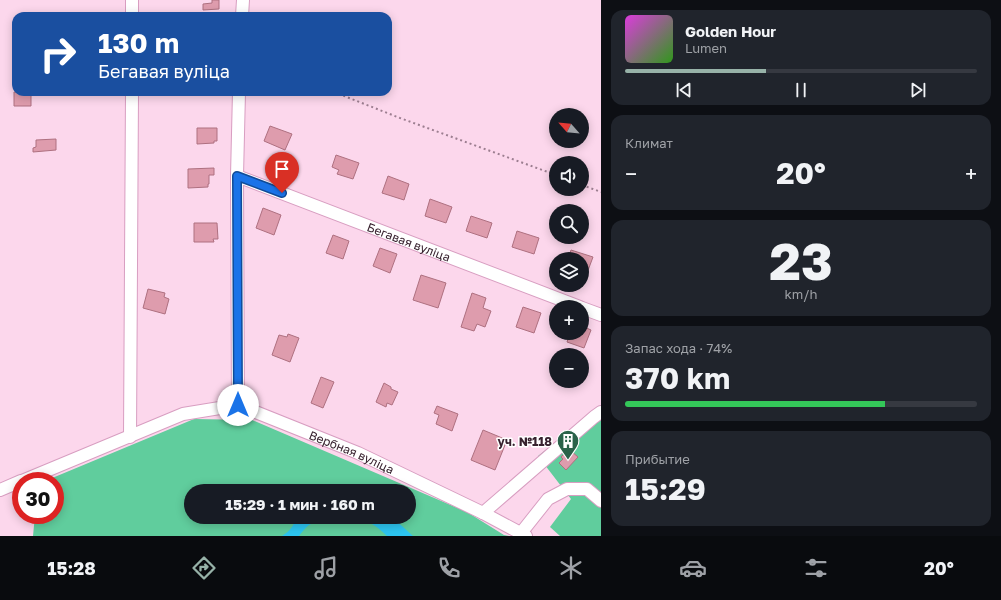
<!DOCTYPE html>
<html lang="ru">
<meta charset="utf-8">
<style>
body{margin:0;font-family:"Golos Text",sans-serif;background:#20242c;color:#f1f3f6;height:100vh;display:flex;flex-direction:column;font-size:15px;white-space:nowrap}
*{box-sizing:border-box;margin:0}
p{font-size:13px;color:#9ea1a6}
.icon{flex:none;width:22px;height:22px;fill:none;stroke:currentColor;stroke-width:2;stroke-linecap:round;stroke-linejoin:round}
.map{position:relative;flex:1;overflow:hidden}
.drawer{display:flex;flex-direction:column;gap:10px;padding:10px;background:#0d0f14;width:400px}
.drawer>*{flex:none}
.top-card{position:absolute;left:12px;top:12px;width:380px;height:84px;border-radius:12px;box-shadow:0 2px 10px #0003;background:#1a4fa0;color:#fff;overflow:hidden}
.needle{width:26px;rotate:297deg}
.controls{position:absolute;left:549px;top:108px;display:grid;gap:8px}
.controls a{display:grid;place-items:center;width:40px;height:40px;border-radius:50%;background:#171b24;box-shadow:0 2px 10px #0003;font-size:20px}
.speed{position:absolute;left:12px;top:472px;display:flex;gap:8px;font-size:20px;font-weight:700;text-align:center}
.speed>*{display:grid;place-content:center;width:52px;height:52px;border-radius:50%;background:#171b24;box-shadow:0 2px 10px #0003;line-height:1}
.speed .limit{border:6px solid #d22;background:#fff;color:#111}
.pin{position:absolute;display:grid;place-items:center;width:34px;height:34px;color:#fff;margin:-41px -17px;border-radius:50% 50% 50% 0;rotate:-45deg;box-shadow:0 0 4px #0007}
.pin .icon{rotate:45deg}
.me{position:absolute;width:44px;margin:-22px;rotate:0deg;stroke-linejoin:round;filter:drop-shadow(0 0 3px #0008)}
.turn{display:flex;align-items:center;gap:14px;height:84px;padding:0 20px;font-size:18px}
.turn .icon{width:52px;height:52px;stroke-width:2.5}
.turn b{display:block;font-size:28px;line-height:34px}
.big{font-size:30px;font-weight:700;line-height:1.1}
.drawer .widget{flex:1;display:flex;flex-direction:column;justify-content:center;gap:6px;min-width:0;padding:0 14px;border-radius:12px;background:#20242c}
.drawer .dial{align-items:center;gap:0}
.dial b{font-size:52px;line-height:1}
.song{display:flex;align-items:center;gap:12px}
.cover{width:48px;height:48px;border-radius:6px;background:linear-gradient(135deg,hsl(300 70% 55%),hsl(110 70% 35%))}
.played{height:4px;border-radius:2px;background:linear-gradient(90deg,#97b2a8 40%,#363941 40%)}
.keys{display:flex;justify-content:space-around;direction:ltr}
.heat{display:flex;justify-content:space-between;align-items:center;font-size:22px;direction:ltr}
.charge{height:6px;border-radius:3px;background:linear-gradient(90deg,#34c759 74%,#363941 0)}
.trip{position:absolute;left:184px;top:484px;width:232px;height:40px;border-radius:20px;background:#171b24;box-shadow:0 2px 10px #0003;font-weight:700;line-height:40px;text-align:center}
.menu{display:flex;height:64px;justify-content:space-around;align-items:center;background:#090b0e;color:#9ea1a6}
.menu .icon{width:28px;height:28px}
.menu .active{color:#97b2a8}
.menu b{font-size:18px;color:#f1f3f6}
main{display:flex;flex:1;min-height:0}
.map>svg:first-child{display:block}
.green{fill:#60cd9d;fill-rule:evenodd}
.water{fill:#2dc5f0}
.building{fill:#de9cad;stroke:#ae7080}
.lines{fill:none;stroke-linecap:round;stroke-linejoin:round}
.minor-casing{stroke:#d89ec1;stroke-width:14}
.path{stroke:#9c7e90;stroke-width:2;stroke-dasharray:2 3;stroke-linecap:butt}
.minor{stroke:#fff;stroke-width:12}
.route-casing{stroke:#114b97;stroke-width:10}
.route{stroke:#1a73e8;stroke-width:7}
.labels{text-anchor:middle;dominant-baseline:central;stroke-width:3;stroke-linejoin:round;paint-order:stroke}
.street-label{font-size:12px;fill:#37212e;stroke:#fff}
.poi-label{font-size:12px;font-weight:bold;fill:#37212e;stroke:#fff;text-anchor:end}
</style>
<main>
<div class="map">
<svg width="601" height="536" viewBox="0 0 601 536">
<rect width="100%" height="100%" fill="#fcd7ec"/>
<path class="green" d="M601,406V536H560L550,527L571,499L538,456Z
M194,419L252,420L467,512L504,535L509,536H33L35,515H55V481H45ZM191,491H409V517H191Z"/>
<path class="water" d="M296,517H391L402,526L413,536H387C381,530 373,523 364,521C350,516 322,517 309,525C305,528 302,532 299,536H282C290,531 294,526 296,517Z"/>
<path class="building" d="M212,0H219V9L203,10V4L212,3Z
M14,92H31V106H14Z
M270,126L292,134L285,150L264,141Z
M197,128H217V141H214V143L197,144Z
M56,139V150L33,152V148L36,147V140Z
M336,155L359,163L353,179L337,174L339,170L332,167Z
M214,168V175H209V184H208V187L188,188V169Z
M388,176L409,184L404,200L382,193Z
M430,199L452,207L446,223L425,216Z
M263,208L281,215L274,235L256,228Z
M471,216L492,223L487,238L466,231Z
M194,223H217L218,239H213L214,242H194Z
M517,231L539,238L534,254L512,247Z
M333,235L349,241L343,259L326,253Z
M380,248L397,254L390,273L373,266Z
M571,250L593,257L587,273L582,272V259H568Z
M421,275L446,283L438,308L413,300Z
M148,289L165,293L164,297L169,299L165,314L143,308Z
M472,293L486,298L483,308L491,311L485,327L477,324L474,331L461,327Z
M523,307L541,313L534,333L516,327Z
M582,326L591,330L584,348L567,342L570,333H582Z
M288,334L299,338L290,362L272,355L279,335L287,337Z
M321,377L334,382L323,408L311,403Z
M384,383L391,387V389L398,392L392,405L387,403L386,407L376,402Z
M437,406L458,414L452,431L436,424L439,415L434,413Z
M483,430L507,440L495,470L471,460Z
M571,451L578,457L566,470L559,463L563,459L561,457L565,453L567,455Z"/>
<g class="lines">
<g class="minor-casing">
<g id="minor">
<path d="M132,0V16"/>
<path d="M242,16L243,0"/>
<path id="s1" d="M237,176L580,307"/>
<path d="M582,308L601,315"/>
<path id="s2" d="M238,405L358,453L483,513L526,536"/>
<path d="M238,405L237,176L239,92"/>
<path d="M130,437L132,92"/>
<path d="M22,481L183,414L238,405"/>
<path d="M0,490L21,481"/>
<path d="M483,513L594,417L601,412"/>
<path d="M521,533L548,499L567,489H587L601,501"/>
</g>
</g>
<path class="path" d="M334,92L400,118L556,175
M582,185L601,192"/>
<use href="#minor" class="minor"/>
</g>
<g class="lines">
<g class="route-casing">
<path id="route" d="M238,405L237,176L282,193"/>
</g>
<use href="#route" class="route"/>
</g>
<defs>
<g id="building-pin" transform="scale(1.15)"><path d="M0 17L-7.5 6A9.5 9.5 0 1 1 7.5 6Z" fill="#2a6249" stroke="#fff"/><path d="M-4-6H4V6H1V3H-1V6H-4ZM-2.5-4.3h1.7v1.8h-1.7ZM.8-4.3h1.7v1.8H.8ZM-2.5-1h1.7V.8h-1.7ZM.8-1h1.7V.8H.8Z" fill="#fff"/></g>
</defs>
<g fill-rule="evenodd">
<use href="#building-pin" x="568" y="441"/>
</g>
<g class="labels">
<g class="street-label">
<text stroke="none"><textPath href="#s1" startOffset="184">Бегавая вуліца</textPath></text>
<text stroke="none"><textPath href="#s2" startOffset="123">Вербная вуліца</textPath></text>
</g>
<g class="poi-label">
<text x="552" y="441">уч. №118</text>
</g>
</g>
</svg>
<div class="controls">
<a><svg class="needle" viewBox="-14 -14 28 28"><path d="M0-13l5 13h-10z" fill="#e53935"/><path d="M0 13l5-13h-10z" fill="#9ea1a6"/></svg></a>
<a><svg class="icon" aria-label="sound" viewBox="0 0 24 24"><path d="M4 9h4l5-4v14l-5-4H4zM17 9q2 3 0 6"/></svg></a>
<a><svg class="icon" aria-label="search" viewBox="0 0 24 24"><circle cx="10" cy="10" r="6"/><path d="M15 15l6 6"/></svg></a>
<a><svg class="icon" aria-label="layers" viewBox="0 0 24 24"><path d="M12 4l9 5-9 5-9-5zM3 14l9 5 9-5"/></svg></a>
<a>+</a>
<a>−</a>
</div>
<div class="speed"><div class="limit">30</div></div>
<div class="pin" style="left:282px;top:193px;background:#d93025"><svg class="icon" aria-label="arrive" viewBox="0 0 24 24"><path d="M6 21V4h12l-3 4 3 4H6"/></svg></div>
<svg class="me" style="left:238px;top:405px" viewBox="-20 -20 40 40"><circle r="19" fill="#fff"/><path d="M0-13L10 11 0 6-10 11z" fill="#1a73e8"/></svg>
<div class="trip">15:29 · 1 мин · 160 m</div>
<div class="top-card">
<div class="turn"><svg class="icon" aria-label="right" viewBox="0 0 24 24"><path d="M7 20v-9h11M14 6l5 5-5 5"/></svg><div><b>130 m</b>Бегавая вуліца</div></div>
</div>
</div>
<section class="drawer">
<div class="widget">
<div class="song"><i class="cover"></i><div><b>Golden Hour</b><p>Lumen</p></div></div>
<div class="played"></div>
<div class="keys"><svg class="icon" aria-label="previous" viewBox="0 0 24 24"><path d="M18 5L8 12l10 7zM5 5v14"/></svg><svg class="icon" aria-label="pause" viewBox="0 0 24 24"><path d="M8 5v14M16 5v14"/></svg><svg class="icon" aria-label="next" viewBox="0 0 24 24"><path d="M6 5l10 7-10 7zM19 5v14"/></svg></div>
</div>
<div class="widget"><p>Климат</p>
<div class="heat"><a>−</a><b class="big">20°</b><a>+</a></div>
</div>
<div class="widget dial"><b>23</b><p>km/h</p></div>
<div class="widget"><p>Запас хода · 74%</p><b class="big">370 km</b><div class="charge"></div></div>
<div class="widget"><p>Прибытие</p><b class="big">15:29</b></div>
</section>
</main>
<nav class="menu">
<b>15:28</b>
<svg class="icon active" aria-label="directions" viewBox="0 0 24 24"><path d="M12 3l9 9-9 9-9-9zM9 14v-3h6M13 9l2 2-2 2"/></svg>
<svg class="icon" aria-label="music" viewBox="0 0 24 24"><path d="M9 18V5l10-2v13"/><circle cx="6" cy="18" r="3"/><circle cx="16" cy="16" r="3"/></svg>
<svg class="icon" aria-label="phone" viewBox="0 0 24 24"><path d="M5 4h4l2 5-3 2q2 4 5 5l2-3 5 2v4C11 20 4 13 5 4z"/></svg>
<svg class="icon" aria-label="climate" viewBox="0 0 24 24"><path d="M12 3v18M4 7l16 10M4 17L20 7"/></svg>
<svg class="icon" aria-label="car" viewBox="0 0 24 24"><path d="M5 17H2v-5l4-1 3-4h7l3 4 3 1v5h-3M9 17h6M6 11h13"/><circle cx="7" cy="17" r="2"/><circle cx="17" cy="17" r="2"/></svg>
<svg class="icon" aria-label="filters" viewBox="0 0 24 24"><path d="M4 7h16M4 17h16"/><circle cx="9" cy="7" r="2"/><circle cx="15" cy="17" r="2"/></svg>
<b>20°</b>
</nav>
